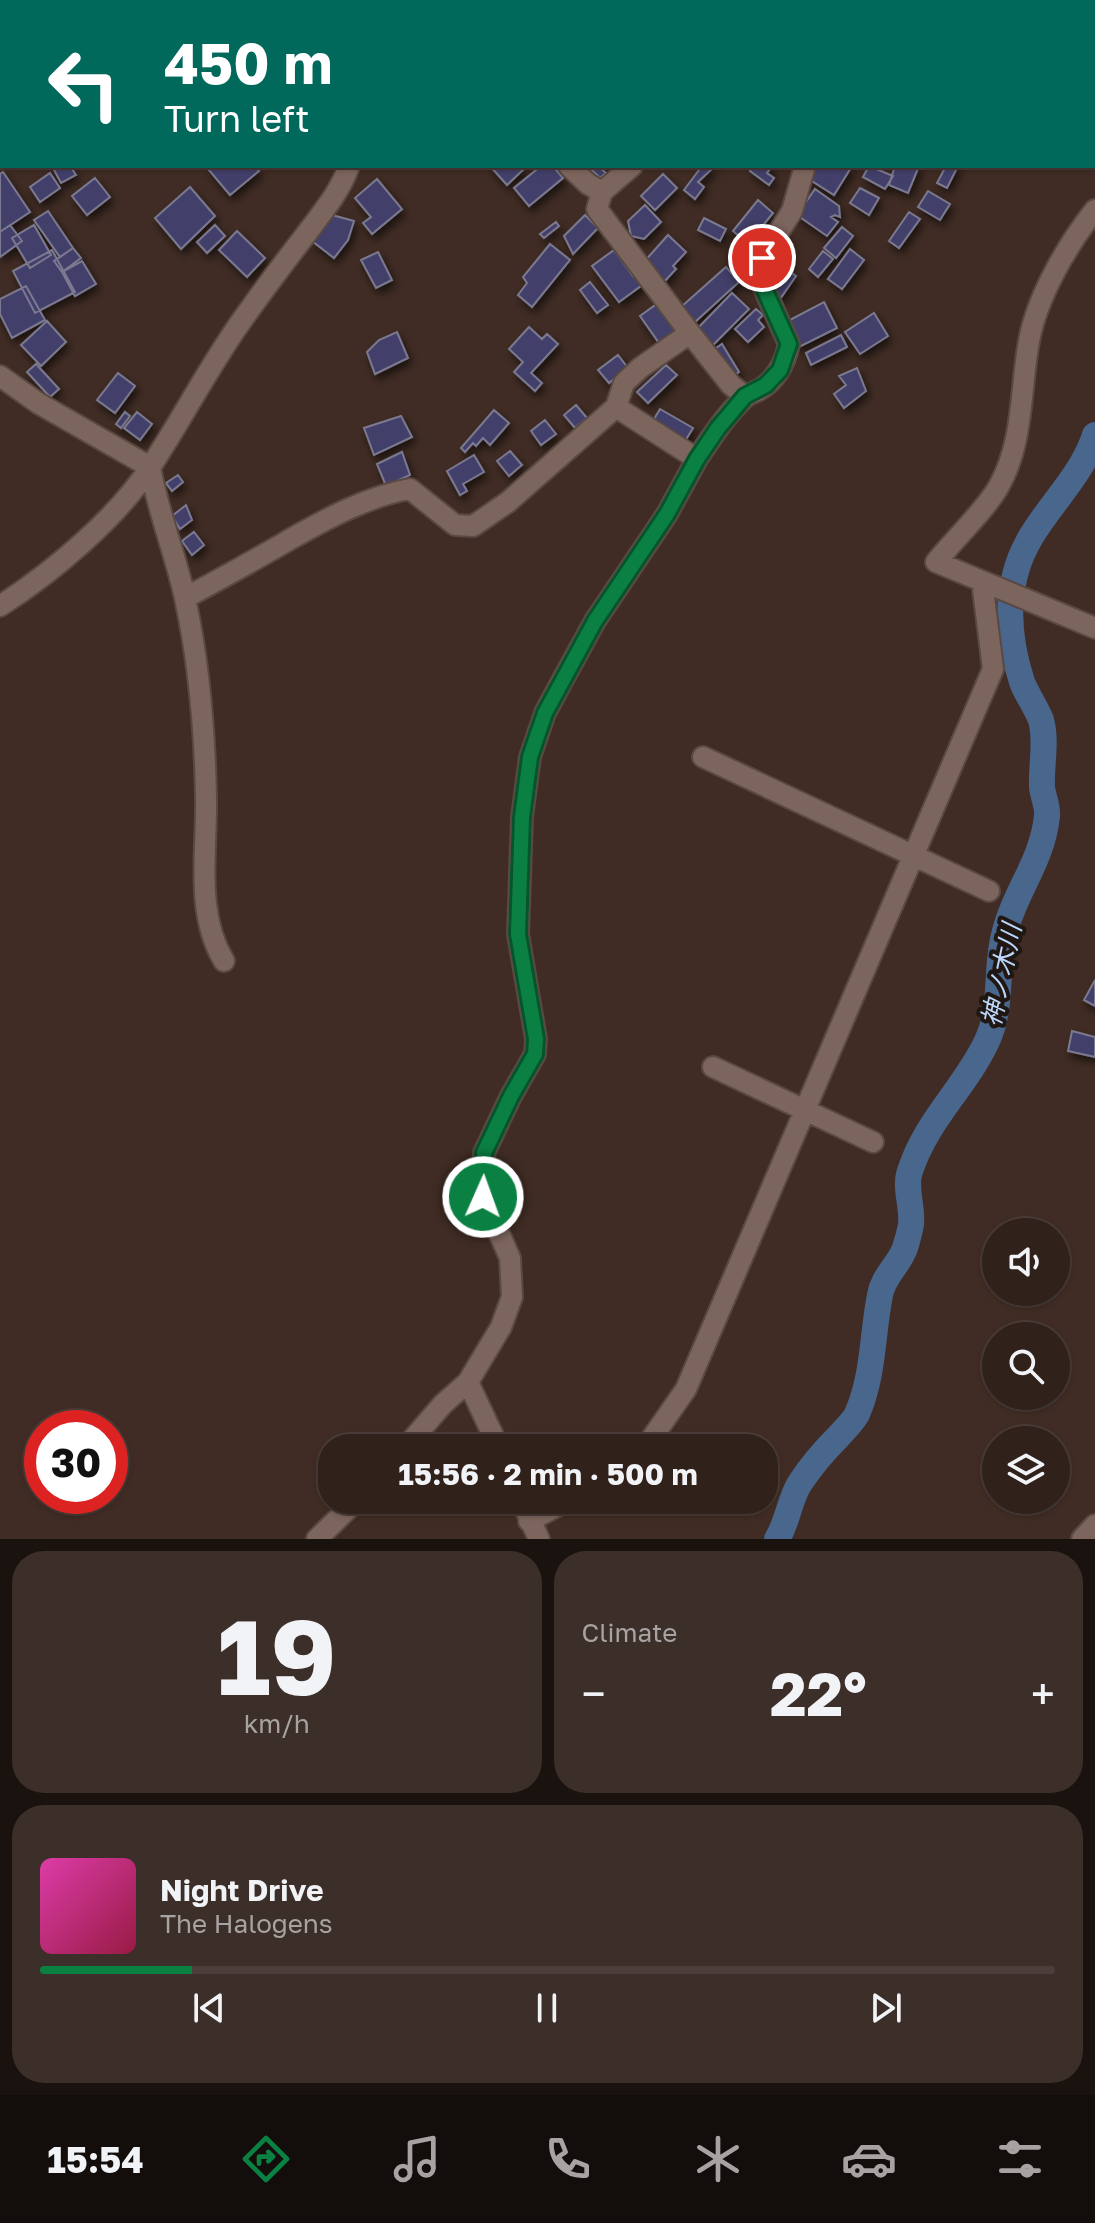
<!DOCTYPE html>
<meta charset="utf-8">
<style>
body{margin:0;font-family:"Golos Text","Noto Sans JP",sans-serif;background:#3c2e28;color:#f1f3f6;height:100vh;display:flex;flex-direction:column;font-size:30px;white-space:nowrap}
*{box-sizing:border-box;margin:0}
p{font-size:26px;color:#a8a3a3}
.icon{flex:none;width:44px;height:44px;fill:none;stroke:currentColor;stroke-width:2;stroke-linecap:round;stroke-linejoin:round}
.map{position:relative;height:1539px;overflow:hidden}
.panel{display:flex;flex-direction:column;gap:12px;padding:12px;background:#1a120f;flex:1}
.panel>*{flex:none}
.top-card{position:absolute;left:0px;top:0px;width:1096px;height:168px;box-shadow:0 2px 6px #0004,0 0 0 2px #4b3e3a;background:#00695c;color:#fff;overflow:hidden}
.controls{position:absolute;left:982px;top:1218px;display:grid;gap:16px}
.controls a{display:grid;place-items:center;width:88px;height:88px;border-radius:50%;background:#30211b;box-shadow:0 2px 6px #0004,0 0 0 2px #4b3e3a;font-size:40px}
.speed{position:absolute;left:24px;top:1410px;display:flex;gap:16px;font-size:40px;font-weight:700;text-align:center}
.speed>*{display:grid;place-content:center;width:104px;height:104px;border-radius:50%;background:#30211b;box-shadow:0 2px 6px #0004,0 0 0 2px #4b3e3a;line-height:1}
.speed .limit{border:12px solid #d22;background:#fff;color:#111}
.pin{position:absolute;display:grid;place-items:center;width:68px;height:68px;color:#fff;margin:-34px;border:4px solid #fff;border-radius:50%;box-shadow:0 2px 8px #0007}
.me{position:absolute;width:88px;margin:-44px;rotate:2deg;stroke-linejoin:round;filter:drop-shadow(0 0 6px #0008)}
.turn{display:flex;align-items:center;gap:28px;height:168px;padding:0 32px;font-size:36px}
.turn .icon{width:104px;height:104px;stroke-width:2.5}
.turn b{display:block;font-size:56px;line-height:68px}
.big{font-size:60px;font-weight:700;line-height:1.1}
.panel .widget{flex:1;display:flex;flex-direction:column;justify-content:center;gap:12px;min-width:0;padding:0 28px;border-radius:32px;background:#3c2e28}
.panel .dial{align-items:center;gap:0}
.dial b{font-size:104px;line-height:1}
.song{display:flex;align-items:center;gap:24px}
.cover{width:96px;height:96px;border-radius:12px;background:linear-gradient(135deg,hsl(320 70% 55%),hsl(340 70% 35%))}
.played{height:8px;border-radius:4px;background:linear-gradient(90deg,#0b8043 15%,#4b3e3a 15%)}
.keys{display:flex;justify-content:space-around;direction:ltr}
.heat{display:flex;justify-content:space-between;align-items:center;font-size:44px;direction:ltr}
.panel .tiles{flex:1;display:grid;gap:12px;grid-template-columns:1fr 1fr}
.widget:last-child{grid-column:span 2}
.trip{position:absolute;left:318px;top:1434px;width:460px;height:80px;border-radius:32px;background:#30211b;box-shadow:0 2px 6px #0004,0 0 0 2px #4b3e3a;font-weight:700;line-height:80px;text-align:center}
.dock{display:flex;height:128px;justify-content:space-around;align-items:center;background:#130d0b;color:#a8a3a3}
.dock .icon{width:56px;height:56px}
.dock .selected{color:#0b8043}
.dock b{font-size:36px;color:#f1f3f6}
.map>svg:first-child{display:block}
.lines{fill:none;stroke-linecap:round;stroke-linejoin:round}
.river{stroke:#49668c;stroke-width:26}
.building{fill:#43406a;stroke:#7a798f;stroke-width:2;filter:url(#shadow)}
.minor-casing{stroke:#594942;stroke-width:24}
.minor{stroke:#7c655d;stroke-width:20}
.route-casing{stroke:#07532c;stroke-width:20}
.route{stroke:#0b8043;stroke-width:14}
.labels{text-anchor:middle;dominant-baseline:central;stroke-width:8;stroke-linejoin:round;paint-order:stroke}
.water-label{font-size:26px;font-style:italic;fill:#bad6fb;stroke:#201713}
</style>
<div class="map">
<svg width="1095" height="1539" viewBox="0 0 1095 1539">
<defs>
<filter id="shadow"><feDropShadow dx="3" dy="5" stdDeviation="4" flood-color="#0009"/></filter>
</defs>
<rect width="100%" height="100%" fill="#402c24"/>
<g class="lines">
<path class="river" d="M777,1539C788,1522 789,1500 800,1483C811,1466 824,1451 838,1437C844,1430 853,1422 857,1414C874,1375 872,1335 880,1295C883,1276 899,1265 905,1248C907,1241 910,1232 911,1224C913,1207 904,1187 910,1171C927,1119 965,1088 987,1041C1003,1007 995,971 1004,935C1014,892 1042,863 1047,816C1048,806 1043,797 1042,787C1041,765 1047,741 1041,720C1036,707 1027,695 1022,682C1011,648 1006,610 1015,575C1028,520 1078,488 1095,435"/>
</g>
<path class="building" d="M557,0H590L592,2H555Z
M696,0H727L694,2Z
M2,117V151L0,152V118Z
M52,166H70L76,175L61,183Z
M212,166H254L259,171L230,195L208,169Z
M490,166H521L524,169L507,185Z
M541,166H553L563,178L529,206L514,188Z
M572,166H598L606,173L600,178L592,170L583,178Z
M702,166L713,168L698,182L704,187L695,199L684,190Z
M754,166H772L767,173L774,178L769,185L750,171Z
M815,166H852L834,195L807,178Z
M869,166L893,176L885,189L863,177Z
M895,166H919L908,193L889,185Z
M946,166H958L947,188L937,183Z
M3,172L30,212L0,232V174Z
M50,173L60,188L40,202L30,187Z
M663,174L677,188L655,210L641,196Z
M95,178L110,197L87,215L72,196Z
M377,179L402,209L372,234L363,223L371,217L355,198Z
M190,187L215,216L181,249L155,218Z
M860,188L879,198L869,215L850,203Z
M815,189L839,206L840,217L835,215L831,217L838,222L827,236L797,215Z
M928,191L950,204L940,220L918,207Z
M758,200L773,213L748,244L733,231Z
M645,205L661,222L644,239L631,236L628,221Z
M48,211L73,248L60,257L34,220Z
M909,212L920,219L899,248L889,241Z
M332,215L354,221L348,240L334,258L312,241Z
M585,215L598,228L573,254L564,236Z
M704,218L726,229L720,241L698,230Z
M556,222L559,226L544,238L540,234Z
M10,225L22,241L0,257V232Z
M34,225L51,255L30,268L12,238Z
M215,225L225,236L207,253L197,242Z
M842,227L853,236L836,258L824,248Z
M237,231L265,258L247,277L219,250Z
M668,235L686,252L673,266L676,269L664,282L643,263Z
M550,244L570,260L532,307L518,295L527,283L523,277Z
M73,248L81,258L62,272L54,261Z
M850,249L864,260L842,289L828,279Z
M52,250L75,292L35,313L13,271Z
M614,250L633,276L639,274L645,283L619,302L592,266Z
M823,251L833,259L818,277L809,269Z
M378,252L392,280L376,288L361,260Z
M82,261L96,284L75,296L62,272Z
M726,267L739,282L695,322L681,307Z
M783,267L796,276L780,299L767,290Z
M590,282L608,305L597,313L580,290Z
M26,286L45,320L12,338L0,314V299Z
M732,293L749,309L712,346L696,330Z
M824,302L837,328L799,347L786,322Z
M658,303L677,330L659,343L640,316Z
M756,309L763,315L758,320L764,327L748,342L735,329Z
M874,313L888,336L860,354L845,332Z
M47,321L66,342L41,366L21,345Z
M529,327L542,339L547,334L558,344L531,373L542,383L535,391L514,372L523,362L509,349Z
M397,332L408,358L375,374L367,352L379,340Z
M841,335L847,347L811,365L806,353Z
M722,344L739,372L729,379L712,351Z
M618,355L628,368L609,383L598,370Z
M36,364L59,389L50,397L27,372Z
M666,365L677,375L648,403L637,392Z
M857,368L866,391L844,408L834,394L846,385L839,376Z
M118,373L135,386L115,413L97,400Z
M576,405L587,418L575,428L564,415Z
M660,409L693,428L684,443L651,424Z
M494,410L509,423L490,445L483,438L476,446L473,443L465,452L461,448Z
M125,412L130,416L121,428L116,424Z
M137,412L152,424L140,440L124,428Z
M401,416L412,437L374,455L364,428Z
M545,420L556,434L541,445L531,431Z
M510,451L522,465L509,476L497,461Z
M402,452L410,475L386,486L377,464Z
M474,455L484,472L463,484L467,491L460,495L447,471Z
M178,475L183,482L172,491L166,483Z
M186,505L192,520L180,529L172,516Z
M194,532L204,545L192,555L182,541Z
M1095,980V1006L1084,1000Z
M1072,1031L1095,1037V1057L1068,1051Z"/>
<g class="lines">
<g class="minor-casing">
<path id="minor" d="M422,0L423,2
M757,0L760,2
M441,2L443,0
M798,2L799,0
M569,166L588,184L602,192
M1095,210C1067,245 1037,297 1029,341C1020,390 1024,441 999,486C987,508 953,541 936,562L1095,628
M690,333L731,385L745,396
M0,376L38,403L150,467C158,512 175,553 185,598C199,663 205,732 206,799C207,852 195,913 224,961
M697,459C711,438 725,416 743,399C747,394 753,393 759,390C776,380 785,363 789,344L758,275L757,267L792,211L805,166
M185,598C220,579 255,560 289,540C326,519 368,496 410,489L455,525L473,526L508,502L616,407L624,383L640,368L690,333L597,209L602,192L632,166
M0,606C53,572 117,518 151,466C184,416 210,364 245,316C265,288 286,260 307,233C322,213 341,190 349,166
M703,757L989,891
M713,1067L873,1142
M468,1382L499,1448
M405,1448L443,1404L468,1382L501,1327L512,1297L510,1258L483,1197L484,1153L511,1096L535,1054L536,1039L518,934L522,817L530,757L545,713L561,683L595,621L667,514L697,459L616,407
M645,1448L686,1389L993,669L982,581
M521,1500L539,1539
M529,1521L569,1500
M317,1539L357,1500
M1082,1539L1095,1525"/>
</g>
<use href="#minor" class="minor"/>
</g>
<g class="lines">
<g class="route-casing">
<path id="route" d="M483,1197L484,1153L511,1096L535,1054L536,1039L518,934L520,875L522,817L530,757L545,713L595,621L667,514L697,459L718,428L745,396L766,385L780,370L789,344L758,275L757,267L762,258"/>
</g>
<use href="#route" class="route"/>
</g>
<g class="labels">
<g class="water-label">
<text transform="translate(1001 975) rotate(-78)">神ノ木川</text>
</g>
</g>
</svg>
<div class="controls">
<a><svg class="icon" aria-label="sound" viewBox="0 0 24 24"><path d="M4 9h4l5-4v14l-5-4H4zM17 9q2 3 0 6"/></svg></a>
<a><svg class="icon" aria-label="search" viewBox="0 0 24 24"><circle cx="10" cy="10" r="6"/><path d="M15 15l6 6"/></svg></a>
<a><svg class="icon" aria-label="layers" viewBox="0 0 24 24"><path d="M12 4l9 5-9 5-9-5zM3 14l9 5 9-5"/></svg></a>
</div>
<div class="speed"><div class="limit">30</div></div>
<div class="pin" style="left:762px;top:258px;background:#d93025"><svg class="icon" aria-label="arrive" viewBox="0 0 24 24"><path d="M6 21V4h12l-3 4 3 4H6"/></svg></div>
<svg class="me" style="left:483px;top:1197px" viewBox="-20 -20 40 40"><circle r="17" fill="#0b8043" stroke="#fff" stroke-width="3"/><path d="M0-11L8 9 0 5-8 9z" fill="#fff"/></svg>
<div class="trip">15:56 · 2 min · 500 m</div>
<div class="top-card">
<div class="turn"><svg class="icon" aria-label="left" viewBox="0 0 24 24"><path d="M17 20v-9H6M10 6l-5 5 5 5"/></svg><div><b>450 m</b>Turn left</div></div>
</div>
</div>
<section class="panel">
<div class="tiles">
<div class="widget dial"><b>19</b><p>km/h</p></div>
<div class="widget"><p>Climate</p>
<div class="heat"><a>−</a><b class="big">22°</b><a>+</a></div>
</div>
<div class="widget">
<div class="song"><i class="cover"></i><div><b>Night Drive</b><p>The Halogens</p></div></div>
<div class="played"></div>
<div class="keys"><svg class="icon" aria-label="previous" viewBox="0 0 24 24"><path d="M18 5L8 12l10 7zM5 5v14"/></svg><svg class="icon" aria-label="pause" viewBox="0 0 24 24"><path d="M8 5v14M16 5v14"/></svg><svg class="icon" aria-label="next" viewBox="0 0 24 24"><path d="M6 5l10 7-10 7zM19 5v14"/></svg></div>
</div>
</div>
</section>
<nav class="dock">
<b>15:54</b>
<svg class="icon selected" aria-label="directions" viewBox="0 0 24 24"><path d="M12 3l9 9-9 9-9-9zM9 14v-3h6M13 9l2 2-2 2"/></svg>
<svg class="icon" aria-label="music" viewBox="0 0 24 24"><path d="M9 18V5l10-2v13"/><circle cx="6" cy="18" r="3"/><circle cx="16" cy="16" r="3"/></svg>
<svg class="icon" aria-label="phone" viewBox="0 0 24 24"><path d="M5 4h4l2 5-3 2q2 4 5 5l2-3 5 2v4C11 20 4 13 5 4z"/></svg>
<svg class="icon" aria-label="climate" viewBox="0 0 24 24"><path d="M12 3v18M4 7l16 10M4 17L20 7"/></svg>
<svg class="icon" aria-label="car" viewBox="0 0 24 24"><path d="M5 17H2v-5l4-1 3-4h7l3 4 3 1v5h-3M9 17h6M6 11h13"/><circle cx="7" cy="17" r="2"/><circle cx="17" cy="17" r="2"/></svg>
<svg class="icon" aria-label="filters" viewBox="0 0 24 24"><path d="M4 7h16M4 17h16"/><circle cx="9" cy="7" r="2"/><circle cx="15" cy="17" r="2"/></svg>
</nav>
